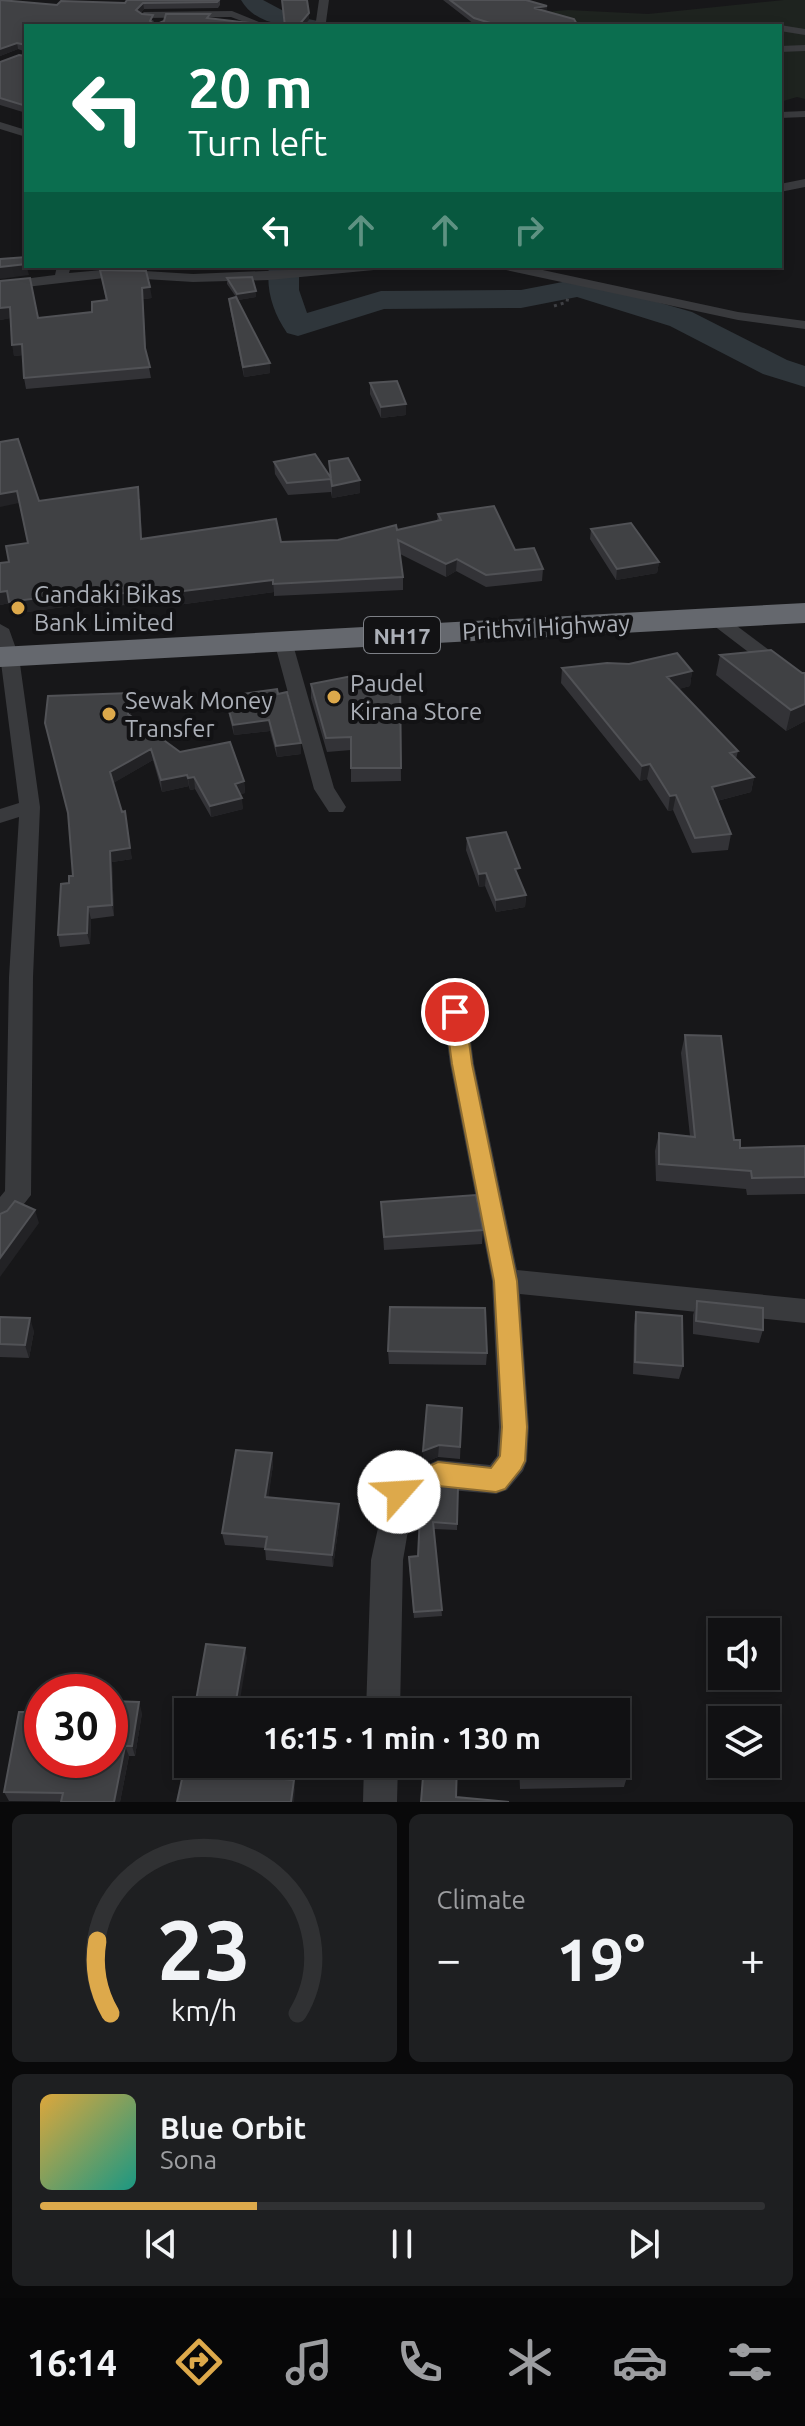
<!DOCTYPE html>
<meta charset="utf-8">
<style>
body{margin:0;font-family:Ubuntu,sans-serif;background:#1e1f21;color:#f1f3f6;height:100vh;display:flex;flex-direction:column;font-size:30px;white-space:nowrap}
*{box-sizing:border-box;margin:0}
p{font-size:26px;color:#9c9da0}
.icon{flex:none;width:44px;height:44px;fill:none;stroke:currentColor;stroke-width:2;stroke-linecap:round;stroke-linejoin:round}
.map{position:relative;height:1802px;overflow:hidden}
.sheet{display:flex;flex-direction:column;gap:12px;padding:12px;background:#09090a;flex:1}
.sheet>*{flex:none}
.hud{position:absolute;left:24px;top:24px;width:758px;height:244px;border-radius:0px;box-shadow:0 4px 12px #0003,0 0 0 2px #303133;background:#0b6e4f;color:#fff;overflow:hidden}
.fabs{position:absolute;left:708px;top:1618px;display:grid;gap:16px}
.fabs a{display:grid;place-items:center;width:72px;height:72px;border-radius:0px;background:#111113;box-shadow:0 4px 12px #0003,0 0 0 2px #303133;font-size:40px}
.speed{position:absolute;left:24px;top:1674px;display:flex;gap:16px;font-size:40px;font-weight:700;text-align:center}
.speed>*{display:grid;place-content:center;width:104px;height:104px;border-radius:50%;background:#111113;box-shadow:0 4px 12px #0003,0 0 0 2px #303133;line-height:1}
.speed .limit{border:12px solid #d22;background:#fff;color:#111}
.pin{position:absolute;display:grid;place-items:center;width:68px;height:68px;color:#fff;margin:-34px;border:4px solid #fff;border-radius:50%;box-shadow:0 2px 8px #0007}
.me{position:absolute;width:88px;margin:-44px;rotate:64deg;stroke-linejoin:round;filter:drop-shadow(0 0 6px #0008)}
.turn{display:flex;align-items:center;gap:28px;height:168px;padding:0 32px;font-size:36px}
.turn .icon{width:104px;height:104px;stroke-width:2.5}
.turn b{display:block;font-size:56px;line-height:68px}
.lanes{display:flex;align-items:center;height:76px;padding:0 32px;background:#0003;justify-content:center;gap:40px;direction:ltr}
.lanes .off{opacity:.35}
.big{font-size:60px;font-weight:600;line-height:1.1}
.sheet .card{flex:1;display:flex;flex-direction:column;justify-content:center;gap:12px;min-width:0;padding:0 28px;border-radius:12px;background:#1e1f21}
.sheet .dial{align-items:center;gap:0}
.dial svg{height:208px;overflow:visible;fill:none;stroke:#303133;stroke-width:7;stroke-linecap:round;text-anchor:middle}
.dial text{fill:#f1f3f6;stroke:none}
.song{display:flex;align-items:center;gap:24px}
.cover{width:96px;height:96px;border-radius:12px;background:linear-gradient(135deg,hsl(40 70% 55%),hsl(170 70% 35%))}
.played{height:8px;border-radius:4px;background:linear-gradient(90deg,#dda94b 30%,#303133 30%)}
.keys{display:flex;justify-content:space-around;direction:ltr}
.heat{display:flex;justify-content:space-between;align-items:center;font-size:44px;direction:ltr}
.sheet .tiles{flex:1;display:grid;gap:12px;grid-template-columns:1fr 1fr}
.card:last-child{grid-column:span 2}
.trip{position:absolute;left:174px;top:1698px;width:456px;height:80px;border-radius:0px;background:#111113;box-shadow:0 4px 12px #0003,0 0 0 2px #303133;font-weight:600;line-height:80px;text-align:center}
.tabs{display:flex;height:128px;justify-content:space-around;align-items:center;background:#070708;color:#9c9da0}
.tabs .icon{width:56px;height:56px}
.tabs .on{color:#dda94b}
.tabs b{font-size:36px;color:#f1f3f6}
.map>svg:first-child{display:block}
.green{fill:#1e231f}
.lines{fill:none;stroke-linecap:round;stroke-linejoin:round}
.river{fill:#2f363b;fill-rule:evenodd}
.path{stroke:#3f4044;stroke-width:3;stroke-dasharray:3 4;stroke-linecap:butt}
.street{fill:#393a3d;fill-rule:evenodd}
.highway{fill:#65686e;fill-rule:evenodd}
.wall{fill:#333337}
.shaded-wall{fill:#222225}
.building{fill:#404144;stroke:#515256;stroke-width:2}
.route{fill:#dda94b;stroke:#906e31;stroke-width:2}
.poi-dot{fill:#dda94b;stroke:#121214;stroke-width:3}
.labels{text-anchor:middle;dominant-baseline:central;stroke-width:8;stroke-linejoin:round;paint-order:stroke}
.shield{fill:#121214;stroke:#7d8086;stroke-width:2}
.shield-label{font-size:22px;font-weight:bold;fill:#abafb7}
.poi-label{font-size:24px;fill:#abafb7;stroke:#121214;text-anchor:start}
.street-label{font-size:24px;fill:#abafb7;stroke:#121214}
</style>
<div class="map">
<svg width="805" height="1802" viewBox="0 0 805 1802">
<rect width="100%" height="100%" fill="#171719"/>
<path class="green" d="M784,0H805V99L797,97L780,102V26H478L521,14L568,10L648,14Z"/>
<g class="lines">
<path class="river" d="M241,0H263L293,16L318,21L321,26C293,26 257,28 241,0Z
M269,266H299V290L307,313L381,291L521,290L578,279L692,312L787,360L805,366V387L763,374L670,326L577,297L521,308L384,309L298,336L287,333C273,312 266,291 269,266Z"/>
<path class="path" d="M554,306L567,302L568,296"/>
<path class="street" d="M319,0H329L326,22L322,26H310L316,21Z
M232,11L269,26H255L231,17L144,18L139,15L144,12Z
M704,23H758L763,26H699Z
M780,25L805,29V35L780,31V26H776Z
M805,45V51L780,52V46Z
M805,111V117L780,118V112Z
M0,122L26,130V137L0,129Z
M805,179V187L780,192V184Z
M57,266H71L69,273L113,269L193,274L381,266L374,270L269,280L193,282L113,277L0,290V282L55,275Z
M499,266H524L738,312L805,321V329L738,320L506,270Z
M715,613L721,614L805,677V692L798,690L709,622L706,618Z
M0,624L9,629L19,657L40,807L33,977L31,1195L9,1223L0,1226V1197L5,1191L9,977L19,817L0,823V809L19,803L0,655Z
M283,635L292,641L334,788L346,807L343,812H329L314,789L274,641Z
M455,1003L463,1006L467,1012L474,1064L517,1270L805,1299V1323L520,1294L529,1427L527,1461L523,1471L507,1490L496,1494L439,1489L413,1501L403,1560L400,1712H366L371,1560L388,1482L438,1460L490,1465L497,1456L499,1427L492,1281L450,1064L443,1012L447,1006Z
M364,1764H398L397,1802H363Z"/>
<path class="highway" d="M805,603V623L0,667V647Z"/>
</g>
<path class="wall" d="M0,0L57,5L125,3L127,0H220V5L218,8L144,9L140,13L154,21L153,23L155,25L210,18L276,26H26V52L18,49L0,56Z
M443,0H526L547,6L546,11L578,26H482L474,24Z
M26,56V113L0,105V62Z
M215,266H248V269L218,270Z
M100,270L152,298L143,299L146,352L151,378L26,389L24,378L23,355L14,356L10,318L0,320V281L38,318L92,312L106,301Z
M227,278L256,297L238,300L270,373L244,377L230,309L229,299L236,297L227,284Z
M370,383L406,404V415L381,418L370,394Z
M0,442L39,501L140,499L142,539L281,542L338,540L397,530L437,521L438,514L515,550L543,569L542,581L486,587L456,571L446,577L400,554L403,577V590L274,596V592L162,607L161,603L94,607L93,603L12,614L10,603L0,605V563L9,562L28,543L19,503Z
M329,461L360,493L332,498L331,492L288,495L275,474L274,462L330,477Z
M591,529L659,562L657,573L616,580L590,539Z
M720,655L805,673V721L786,731L716,675Z
M562,668L692,671L690,686L678,689L738,751L736,759L754,777L751,792L717,801L731,834L728,850L692,853L673,810L668,811L647,779L640,781L561,683Z
M400,680L401,781L351,782V750L327,752L311,698V684L370,688Z
M278,694L301,743V754L277,757L270,731L234,735L228,711L226,700Z
M132,704L130,716L180,752L244,781L245,793L240,794L243,809L211,817L195,789L190,790L189,786L162,792L153,760L113,783L132,859L112,862L114,916L91,919L90,944L60,947L58,935L69,883L73,876L68,816Z
M467,838L519,878L526,895L525,907L496,912L485,886L479,887L466,850Z
M685,1035L734,1140L740,1148L805,1146V1194L747,1195L746,1189L656,1181L655,1151L659,1133L690,1136L681,1053Z
M381,1202L483,1230L482,1244L384,1250Z
M697,1301L763,1330L759,1343L693,1334V1315Z
M636,1312L683,1366L679,1379L633,1374L634,1325Z
M0,1317L34,1331L29,1358L0,1357Z
M388,1351L487,1353L486,1365L389,1364Z
M462,1408L460,1459L438,1457L423,1463Z
M272,1453L273,1465L268,1497L340,1516L333,1567L266,1560L265,1548L225,1545L222,1533Z
M458,1487L457,1530L434,1529L442,1616L414,1618L409,1563L418,1556L421,1495Z
M142,1713L135,1756H129L120,1802L9,1801L4,1792L42,1760Z
M519,1764H616L627,1777L624,1787L520,1789Z"/>
<path class="shaded-wall" d="M143,3L144,9L136,16V10Z
M547,6L546,11L534,8Z
M309,13V20L303,26H298Z
M17,43L18,49L0,56V49Z
M26,264L29,275L0,279V267Z
M150,287L152,298L143,299L147,360L142,288Z
M256,291V297L238,300L237,294Z
M10,307L12,318L0,320V308Z
M22,344L24,355L14,356L12,345Z
M270,363V373L244,377L243,367Z
M406,404V415L381,418V407Z
M360,480V493L332,498V486Z
M17,491L19,503L0,507V494Z
M457,559L456,571L446,577V564Z
M659,562L657,573L616,580L617,569Z
M273,580L274,592L162,607L160,594Z
M7,591H92L93,603L12,614L10,603L0,605V592Z
M692,671L690,686L665,693L667,677Z
M130,693L132,704L129,726L128,714Z
M805,704V721L786,731L791,710Z
M269,720L270,731L234,735L233,725Z
M301,743V754L277,757L276,746Z
M151,749L153,760L112,784L110,772Z
M650,764L647,779L640,781L642,766Z
M187,775L189,786L162,792L161,780Z
M194,777L195,789L190,790L188,778Z
M754,777L751,792L709,803L712,787Z
M244,781L245,793L236,795L235,784Z
M676,795L673,810L668,811L670,796Z
M242,798L243,809L211,817L210,806Z
M125,811L132,859L112,862L114,916L112,905L110,851Z
M486,873L485,886L479,887V874Z
M526,895L525,907L496,912V900Z
M88,907L91,919L90,944L87,933Z
M35,1210L39,1223L0,1277V1258Z
M30,1318L34,1331L29,1358L25,1345Z
M439,1445L438,1457L423,1463V1451Z
M272,1453L273,1465L267,1509L265,1497Z
M339,1504L340,1516L333,1567L332,1555Z
M245,1648L247,1658L238,1712H234Z
M139,1702L142,1713L135,1756L132,1746Z
M125,1746L129,1756L120,1802H114Z
M226,1764H230L227,1783L225,1773Z
M294,1780L295,1790L294,1802H291Z"/>
<path class="building" d="M0,0L57,5L61,1L125,3L127,0H219L217,2L143,3L136,10L142,14L153,15L150,21L155,25L164,21L166,14H210L207,18L276,26H26V45L17,43L0,49Z
M282,0H307L309,13L298,26H285Z
M450,0H526L547,6L534,8L574,19L578,26H500L474,18Z
M19,55L26,56V106L0,98V62Z
M26,257V264L0,267V259Z
M100,270L146,271L150,287L142,288L145,348L150,367L24,378L22,344L12,345L10,307L0,308V281L30,278L38,318L92,312V302L107,300Z
M252,277L256,291L237,294L227,278Z
M236,297L270,363L243,367L229,299Z
M397,381L406,404L381,407L370,383Z
M18,439L39,501L138,487L141,539L276,519L281,542L338,540L396,525L397,530L441,520L438,514L494,506L515,550L534,548L543,569L486,575L457,559L446,564L398,540L403,577L273,584V580L160,594L159,591L92,595V591L9,602L7,591L0,592V563L9,562L6,546L28,543L17,491L0,494V442Z
M315,454L331,478L329,461L348,458L360,480L332,486L331,479L287,483L274,462Z
M631,523L659,562L617,569L591,529Z
M771,650L802,673H805V704L791,710L720,655Z
M677,653L692,671L667,677L738,751L730,753L754,777L712,787L731,834L695,838L676,795L670,796L650,764L642,766L562,668L607,663L629,664Z
M362,674L370,688L400,680L401,768H351V737L326,738L311,684Z
M277,689L278,694L287,692L301,743L276,746L269,720L233,725L226,700L243,698L242,694Z
M130,693L128,714L180,752L230,742L244,781L235,784L242,798L210,806L194,777L188,778L187,775L161,780L151,749L110,772L122,812L125,811L130,848L110,851L112,905L88,907L87,933L58,935L61,884L69,883V876H73L68,813L45,723L48,696Z
M506,832L520,868L515,869L526,895L496,900L486,873L479,874L467,838Z
M685,1035L721,1036L734,1140H740V1148L805,1146V1177L752,1178L751,1171L659,1164V1133L695,1137Z
M476,1195L483,1230L384,1237L381,1202Z
M15,1201L35,1210L0,1258V1214L7,1211Z
M697,1301L763,1308V1330L696,1321Z
M390,1307L485,1308L487,1353L388,1351Z
M636,1312L682,1316L683,1366L635,1362Z
M0,1317L30,1318L25,1345L0,1344Z
M427,1405L462,1408L460,1447L439,1445L423,1451Z
M236,1450L272,1453L265,1497L339,1504L332,1555L265,1549L267,1537L222,1533Z
M440,1486L458,1487L457,1524L433,1522L442,1610L414,1612L409,1557L418,1556L421,1495Z
M206,1644L245,1648L234,1712H194Z
M110,1701L139,1702L132,1746H125L114,1802H61L63,1793L4,1792L19,1712H42V1760H110Z
M623,1732L627,1777L521,1779V1764H616V1733Z
M188,1751V1764H226L225,1773L294,1780L291,1802H177Z
M424,1764H457L456,1797L509,1802H421Z"/>
<path class="route" d="M455,1005L462,1007L465,1012L472,1064L517,1281L527,1427L525,1461L521,1469L505,1489L496,1492L439,1486L399,1505L390,1501L387,1492L390,1484L438,1462L491,1468L500,1456L502,1427L494,1281L452,1064L445,1012L448,1007Z"/>
<g class="poi-dot">
<circle cx="18" cy="608" r="8"/>
<circle cx="334" cy="697" r="8"/>
<circle cx="109" cy="714" r="8"/>
</g>
<g class="labels">
<rect class="shield" x="364" y="617" width="76" height="36" rx="6"/>
<g class="shield-label">
<text x="402" y="635">NH17</text>
</g>
<g class="poi-label">
<text x="34" y="594">Gandaki Bikas<tspan x="34" dy="28">Bank Limited</tspan></text>
<text x="350" y="683">Paudel<tspan x="350" dy="28">Kirana Store</tspan></text>
<text x="125" y="700">Sewak Money<tspan x="125" dy="28">Transfer</tspan></text>
</g>
<g class="street-label">
<text transform="translate(546 627) rotate(-3)">Prithvi Highway</text>
</g>
</g>
</svg>
<div class="fabs">
<a><svg class="icon" aria-label="sound" viewBox="0 0 24 24"><path d="M4 9h4l5-4v14l-5-4H4zM17 9q2 3 0 6"/></svg></a>
<a><svg class="icon" aria-label="layers" viewBox="0 0 24 24"><path d="M12 4l9 5-9 5-9-5zM3 14l9 5 9-5"/></svg></a>
</div>
<div class="speed"><div class="limit">30</div></div>
<div class="pin" style="left:455px;top:1012px;background:#d93025"><svg class="icon" aria-label="arrive" viewBox="0 0 24 24"><path d="M6 21V4h12l-3 4 3 4H6"/></svg></div>
<svg class="me" style="left:399px;top:1492px" viewBox="-20 -20 40 40"><circle r="19" fill="#fff"/><path d="M0-13L10 11 0 6-10 11z" fill="#dda94b"/></svg>
<div class="trip">16:15 · 1 min · 130 m</div>
<div class="hud">
<div class="turn"><svg class="icon" aria-label="left" viewBox="0 0 24 24"><path d="M17 20v-9H6M10 6l-5 5 5 5"/></svg><div><b>20 m</b>Turn left</div></div>
<div class="lanes"><svg class="icon" aria-label="left" viewBox="0 0 24 24"><path d="M17 20v-9H6M10 6l-5 5 5 5"/></svg><svg class="icon off" aria-label="ahead" viewBox="0 0 24 24"><path d="M12 20V5M6 11l6-6 6 6"/></svg><svg class="icon off" aria-label="ahead" viewBox="0 0 24 24"><path d="M12 20V5M6 11l6-6 6 6"/></svg><svg class="icon off" aria-label="right" viewBox="0 0 24 24"><path d="M7 20v-9h11M14 6l5 5-5 5"/></svg></div>
</div>
</div>
<section class="sheet">
<div class="tiles">
<div class="card dial"><svg viewBox="0 0 100 80">
<path d="M14 69A42 42 0 1 1 86 69"/>
<path d="M14 69A42 42 0 0 1 9 41" stroke="#dda94b"/>
<text x="50" y="56" font-size="32" font-weight="700">23</text>
<text x="50" y="72" font-size="11">km/h</text>
</svg></div>
<div class="card"><p>Climate</p>
<div class="heat"><a>−</a><b class="big">19°</b><a>+</a></div>
</div>
<div class="card">
<div class="song"><i class="cover"></i><div><b>Blue Orbit</b><p>Sona</p></div></div>
<div class="played"></div>
<div class="keys"><svg class="icon" aria-label="previous" viewBox="0 0 24 24"><path d="M18 5L8 12l10 7zM5 5v14"/></svg><svg class="icon" aria-label="pause" viewBox="0 0 24 24"><path d="M8 5v14M16 5v14"/></svg><svg class="icon" aria-label="next" viewBox="0 0 24 24"><path d="M6 5l10 7-10 7zM19 5v14"/></svg></div>
</div>
</div>
</section>
<nav class="tabs">
<b>16:14</b>
<svg class="icon on" aria-label="directions" viewBox="0 0 24 24"><path d="M12 3l9 9-9 9-9-9zM9 14v-3h6M13 9l2 2-2 2"/></svg>
<svg class="icon" aria-label="music" viewBox="0 0 24 24"><path d="M9 18V5l10-2v13"/><circle cx="6" cy="18" r="3"/><circle cx="16" cy="16" r="3"/></svg>
<svg class="icon" aria-label="phone" viewBox="0 0 24 24"><path d="M5 4h4l2 5-3 2q2 4 5 5l2-3 5 2v4C11 20 4 13 5 4z"/></svg>
<svg class="icon" aria-label="climate" viewBox="0 0 24 24"><path d="M12 3v18M4 7l16 10M4 17L20 7"/></svg>
<svg class="icon" aria-label="car" viewBox="0 0 24 24"><path d="M5 17H2v-5l4-1 3-4h7l3 4 3 1v5h-3M9 17h6M6 11h13"/><circle cx="7" cy="17" r="2"/><circle cx="17" cy="17" r="2"/></svg>
<svg class="icon" aria-label="filters" viewBox="0 0 24 24"><path d="M4 7h16M4 17h16"/><circle cx="9" cy="7" r="2"/><circle cx="15" cy="17" r="2"/></svg>
</nav>
